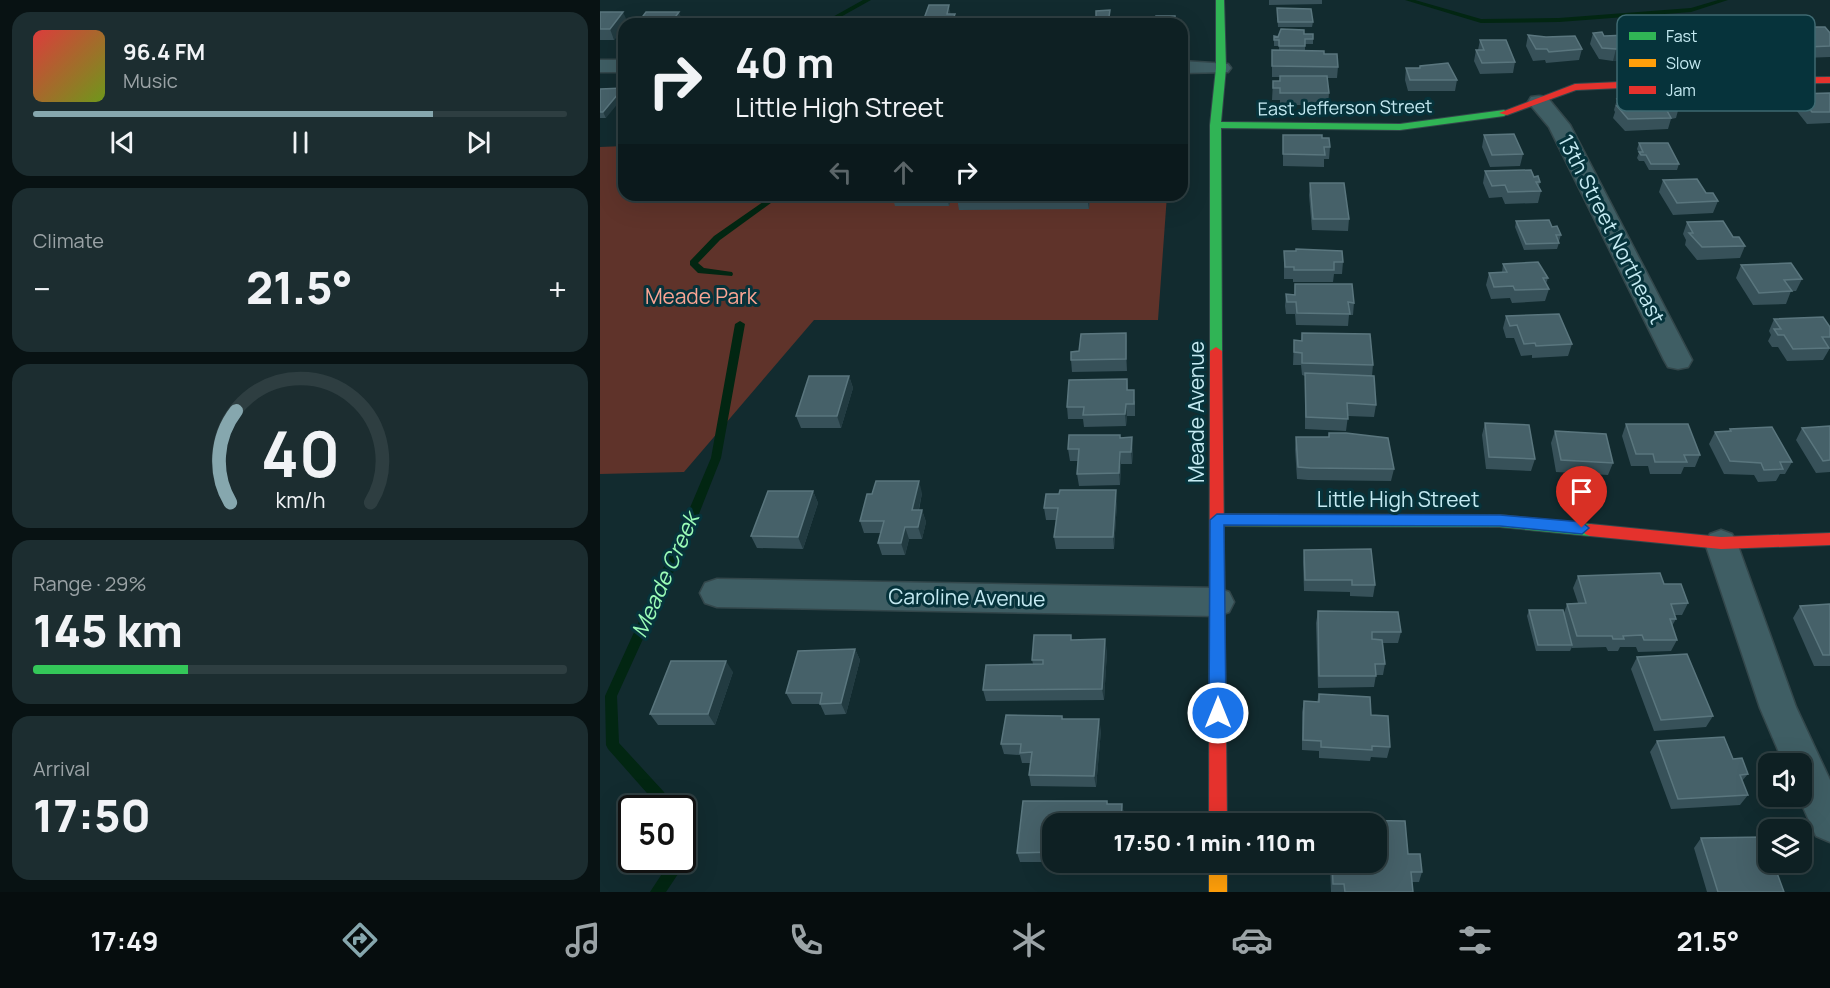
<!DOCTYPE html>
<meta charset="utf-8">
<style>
body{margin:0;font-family:Manrope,sans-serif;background:#1c2d30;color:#f1f3f6;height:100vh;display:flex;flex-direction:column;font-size:22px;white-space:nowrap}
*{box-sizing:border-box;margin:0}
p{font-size:20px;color:#9ba3a6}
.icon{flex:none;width:33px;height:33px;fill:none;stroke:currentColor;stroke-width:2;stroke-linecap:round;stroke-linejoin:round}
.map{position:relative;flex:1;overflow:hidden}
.sheet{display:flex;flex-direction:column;gap:12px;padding:12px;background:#081213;width:600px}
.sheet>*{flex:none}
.banner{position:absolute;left:18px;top:18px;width:570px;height:183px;border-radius:18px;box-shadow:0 6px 24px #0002,0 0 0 2px #2e3e41;background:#0e2023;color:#f1f3f6;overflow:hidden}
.buttons{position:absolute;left:1158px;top:753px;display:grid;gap:12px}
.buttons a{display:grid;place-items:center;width:54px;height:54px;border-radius:12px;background:#0e2023;box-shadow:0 6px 24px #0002,0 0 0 2px #2e3e41;font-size:30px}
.speed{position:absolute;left:18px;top:795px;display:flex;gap:12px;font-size:30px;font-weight:700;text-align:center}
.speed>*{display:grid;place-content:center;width:78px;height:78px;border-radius:50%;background:#0e2023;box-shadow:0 6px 24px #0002,0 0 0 2px #2e3e41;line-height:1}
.speed .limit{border:3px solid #111;border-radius:9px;background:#fff;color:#111}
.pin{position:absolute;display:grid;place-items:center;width:51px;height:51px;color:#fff;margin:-62px -26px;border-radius:50% 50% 50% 0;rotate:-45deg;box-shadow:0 0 6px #0007}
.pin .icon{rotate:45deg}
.me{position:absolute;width:66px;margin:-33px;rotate:0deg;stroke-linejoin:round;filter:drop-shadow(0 0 4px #0008)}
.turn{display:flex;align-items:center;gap:21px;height:126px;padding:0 18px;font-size:27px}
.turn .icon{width:78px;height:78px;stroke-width:2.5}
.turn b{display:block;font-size:42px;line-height:51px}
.lanes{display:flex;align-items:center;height:57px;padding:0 18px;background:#0003;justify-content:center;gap:30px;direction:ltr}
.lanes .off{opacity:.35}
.big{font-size:45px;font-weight:800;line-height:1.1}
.sheet .tile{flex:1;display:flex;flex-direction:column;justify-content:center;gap:9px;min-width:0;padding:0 21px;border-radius:18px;background:#1c2d30}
.sheet .dial{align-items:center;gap:0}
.dial svg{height:156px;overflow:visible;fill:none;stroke:#2e3e41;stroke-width:7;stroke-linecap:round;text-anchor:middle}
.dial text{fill:#f1f3f6;stroke:none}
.song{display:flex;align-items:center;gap:18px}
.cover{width:72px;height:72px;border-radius:9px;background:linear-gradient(135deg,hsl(0 70% 55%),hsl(80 70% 35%))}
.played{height:6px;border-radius:3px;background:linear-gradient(90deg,#86a7ae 75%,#2e3e41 75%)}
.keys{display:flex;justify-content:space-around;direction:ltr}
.heat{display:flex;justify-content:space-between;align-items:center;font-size:33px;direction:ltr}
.charge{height:9px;border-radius:4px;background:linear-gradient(90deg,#34c759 29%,#2e3e41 0)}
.trip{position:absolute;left:442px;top:813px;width:345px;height:60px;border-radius:18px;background:#0e2023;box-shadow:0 6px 24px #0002,0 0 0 2px #2e3e41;font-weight:800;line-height:60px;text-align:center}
.menu{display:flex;height:96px;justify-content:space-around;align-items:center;background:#060d0e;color:#9ba3a6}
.menu .icon{width:42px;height:42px}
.menu .current{color:#86a7ae}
.menu b{font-size:27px;color:#f1f3f6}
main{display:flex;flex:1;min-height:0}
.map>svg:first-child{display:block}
.green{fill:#5f332a}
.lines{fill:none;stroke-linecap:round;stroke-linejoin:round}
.stream{fill:#022612;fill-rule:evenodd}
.street-casing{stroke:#33474b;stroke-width:3}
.fast-casing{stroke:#33474b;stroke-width:2}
.slow-casing{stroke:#33474b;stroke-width:2}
.jam-casing{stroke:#33474b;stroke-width:2}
.street{fill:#3f5e64;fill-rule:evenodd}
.fast{fill:#30b455;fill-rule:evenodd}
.slow{fill:#ff9f0a;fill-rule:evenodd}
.jam{fill:#e5322d;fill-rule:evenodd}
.wall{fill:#375159}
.shaded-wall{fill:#223b41}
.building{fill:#466169;stroke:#5a767e;stroke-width:1.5}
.route{fill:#1a73e8;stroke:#114b97;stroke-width:1.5}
.labels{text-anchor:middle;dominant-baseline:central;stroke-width:6;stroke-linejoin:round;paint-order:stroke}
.far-street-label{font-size:18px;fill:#c5eaf2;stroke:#06333b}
.street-label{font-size:21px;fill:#c5eaf2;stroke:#06333b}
.park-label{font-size:21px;fill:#faa493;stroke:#06333b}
.water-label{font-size:22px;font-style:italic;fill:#9bfcb7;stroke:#06333b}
.key{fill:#06333b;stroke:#3f6a72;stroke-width:1.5}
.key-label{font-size:16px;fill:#c5eaf2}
</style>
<main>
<section class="sheet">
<div class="tile">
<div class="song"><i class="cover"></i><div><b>96.4 FM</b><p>Music</p></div></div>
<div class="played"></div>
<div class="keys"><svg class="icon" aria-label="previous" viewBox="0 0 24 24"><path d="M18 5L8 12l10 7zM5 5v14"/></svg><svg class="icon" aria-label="pause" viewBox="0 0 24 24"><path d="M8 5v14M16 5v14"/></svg><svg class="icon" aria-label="next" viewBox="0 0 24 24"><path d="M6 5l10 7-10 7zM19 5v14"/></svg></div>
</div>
<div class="tile"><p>Climate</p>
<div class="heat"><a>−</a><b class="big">21.5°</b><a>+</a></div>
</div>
<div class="tile dial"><svg viewBox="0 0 100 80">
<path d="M14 69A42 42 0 1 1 86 69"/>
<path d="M14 69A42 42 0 0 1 17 22" stroke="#86a7ae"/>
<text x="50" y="56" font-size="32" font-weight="700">40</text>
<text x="50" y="72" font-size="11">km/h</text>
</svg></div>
<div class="tile"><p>Range · 29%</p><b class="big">145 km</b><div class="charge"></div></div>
<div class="tile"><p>Arrival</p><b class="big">17:50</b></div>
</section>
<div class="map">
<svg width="1230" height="892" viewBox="0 0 1230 892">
<rect width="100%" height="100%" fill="#122b2f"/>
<path class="green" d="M24,146V195H567L558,320H214L84,472L0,474V147Z"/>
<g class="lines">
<path class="stream" d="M263,0H271L228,24H220Z
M805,0H815L881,19L959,18L1091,8L1118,0H1128L1091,12L959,22L881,23Z
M173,195H182L120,240L98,263L104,268L132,272L133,274L132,276L98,273L90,265V261L114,236Z
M140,321L145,324L121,458L93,529L17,696L19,743L64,792L70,808H56L54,801L8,749L6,745L5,696L81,529L111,458L135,324Z
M82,854L86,860L84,865L66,892H50L71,860H82Z"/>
<g class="street-casing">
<path id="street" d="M0,60H24V72H0Z
M582,61L628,64L631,68L628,72L582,73Z
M939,96L947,97L970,125L1092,360L1088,367L1078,369L1068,367L1064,360L949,127L928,102L931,97Z
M1121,530L1132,534L1137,543L1196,707L1230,780V842L1216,836L1198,796H1202V764H1184L1160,708L1105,543L1110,534Z
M117,579L617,588L629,592L634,602L629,612L617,616L117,607L105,603L100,593L105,583Z"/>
</g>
<g class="fast-casing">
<path id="fast" d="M616,0H624L626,68L621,122L800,124L904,110L909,113L904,116L800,130L621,128L622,351L616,355L610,351V125L616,68Z
M617,514L900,515L990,524L995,526L997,530L995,534L990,536L900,527L617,526L612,524L610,520L612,516Z"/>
</g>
<g class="slow-casing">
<path id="slow" d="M609,862H627V892H609Z"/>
</g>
<g class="jam-casing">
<path id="jam" d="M1230,77V83L1110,84L976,90L907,115L899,113L975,84L1110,78Z
M616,347L622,351L627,824H609L610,351Z
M990,524L1121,537L1230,533V545L1121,549L990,536L985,534L983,530L985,526Z"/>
</g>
<use href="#street" class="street"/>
<use href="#fast" class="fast"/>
<use href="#slow" class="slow"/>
<use href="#jam" class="jam"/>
</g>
<path class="wall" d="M669,0H722V4L669,5Z
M677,8L713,22L712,27H678Z
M0,12L28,23L24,24V28L14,40H0Z
M1125,25L1154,30L1186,52L1181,63L1167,64L1161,57L1129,58L1117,39L1121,27H1124Z
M1192,27L1230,33V57L1203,58L1187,38Z
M1070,31L1110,45L1107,56L1074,57L1066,45Z
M993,33L1035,47L1032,58L1013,61L999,59L990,44Z
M704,34H713V44H705V51L724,54L738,67L737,78H727L729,93L728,105H680V100H672L673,81H679L680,77H672V50L679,51V46H674V36Z
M928,35L982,49L979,60L946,63L945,60L933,61L926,46Z
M880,40L915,62L913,73L880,74L874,61L876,50H878Z
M820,66L857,80L855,91H808L805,80L806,68H819Z
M0,89L6,118H0Z
M1230,93V123L1207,124L1192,105L1197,94Z
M1017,99L1079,107L1076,118L1071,119L1068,129L1025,131L1013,118L1015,112L1014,110Z
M683,135L722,138L730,147L729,159H724V167L683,166Z
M884,135L923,154L920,166L890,167L882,147Z
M1039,143L1079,164L1077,170H1049L1044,161H1039L1037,158L1039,153L1037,149Z
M885,171L934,177L940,182L939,186L941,191L938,203L905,204L902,197L889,198L883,183Z
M1063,180L1106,193L1118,201L1113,213L1073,215L1059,192Z
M710,183L749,219L748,231L712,230L709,195Z
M292,195H352L349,206H295Z
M357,195H490L489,209L359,210L357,198Z
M916,221L952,227L961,235L959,241V243L957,249L924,250L915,227Z
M1087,222L1133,237L1145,246L1140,258L1097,260L1085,245L1086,240L1083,234Z
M684,251L743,262L742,274H734L733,282H693V279H684Z
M903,264L948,278L946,284L949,289L945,301L912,303L910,298L891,299L886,285L889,273L902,272Z
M1141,265L1202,279L1196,291H1191L1186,304L1153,305L1136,278Z
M695,284L754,303L753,315H749L748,326L696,325L695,314H686L685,306L686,294H694Z
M906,316L972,344L968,356L932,358V355L921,356L914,338H906L903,328Z
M1174,319L1230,327V348L1223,360L1187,361L1178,347H1172L1168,341L1171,335L1169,331Z
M526,333L527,345V371L472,372L471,360L479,351Z
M702,333L773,365L772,376L776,405L774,417L748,416L746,431L705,429V376L702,375L701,365H693L694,340L701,341Z
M249,376L253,388L241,428H201L196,416Z
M527,379L528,390L535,402V416H527L526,426L484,427L483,419H468L467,407Z
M885,423L935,459L931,471L886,469L882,435Z
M1026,424L1100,455L1095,467H1084L1081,474H1050L1048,466H1031L1022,436Z
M1230,426V472L1216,473L1196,440L1202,428Z
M1130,429L1192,462L1185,474H1180L1176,481L1158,482L1154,475L1124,474L1109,444L1115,432L1128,431Z
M955,431L1013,463L1008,475L956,472L951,443Z
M520,437L533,449L532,464H521L520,485L479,486L477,474L478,461H470L468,449Z
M696,437L794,469L791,481L708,480L697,479L695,449Z
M213,491L218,503L203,549L157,548L151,536Z
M322,493L319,510H322L326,522L322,539H309L305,555H282L278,543L281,533H264L260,521Z
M517,502L514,549H456L454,537L456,520H446L444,508Z
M704,550L775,585L773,597L750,596V592L704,591L703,562Z
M978,576L1064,584L1088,603L1082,615H1075L1076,619L1072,626L1077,640L1071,651L1038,652L1036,647H1020L1018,651H1008L1006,647L972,648V647L970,651H936L927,616L929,610L964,613L967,604L978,603L973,588Z
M1230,604V666H1214L1193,618L1200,606Z
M718,611L801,632L798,643H783L785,664L783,675H776L774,687L718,688L716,623Z
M471,640L507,651L504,700L386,701L383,690L433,664L432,660Z
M255,649L260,660L246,714L225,715L220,704H192L186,693Z
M1037,657L1113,716L1106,727L1054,731L1031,669Z
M133,672L115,725H58L50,714Z
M719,694L771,715L790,747L787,758L771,757L770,761L719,758V751L702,750V712L704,701L717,702Z
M462,716L463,719L501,730L496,787L431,786L429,775L430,763H422L420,755L404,754L401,744Z
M1057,741L1133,759L1148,774L1142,781L1148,795L1140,805L1071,809L1050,752Z
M423,801H507L508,804H522L524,814L523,824H453V862H420L417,853Z
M740,820L805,821L808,854H820L822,872L819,882H812L813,892H731L730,862H777V824H740Z
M1101,838L1184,892H1107L1094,848Z"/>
<path class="shaded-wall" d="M349,5L351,16L347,14Z
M23,12L28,23L24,24V28L14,40L10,29Z
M79,12L83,23L82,24H70Z
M355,14L356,24H351Z
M173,17L175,22L174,24H169Z
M1035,47L1032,58L1013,61L1016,49Z
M23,88L24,96L6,118L3,112Z
M347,195H352L349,206Z
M488,195H490L489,209L487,197Z
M526,333L527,345V371L526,359Z
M249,376L253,388L241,428L237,416Z
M526,404L527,416L526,426L525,414Z
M532,437L533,449L532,464L531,452Z
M520,452L521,464L520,485L519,473Z
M319,481L322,493L316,522L312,510Z
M516,490L517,502L514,549L513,537Z
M213,491L218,503L203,549L198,537Z
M322,510L326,522L322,539L318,527Z
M305,527L309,539L305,555L301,543Z
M505,639L507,651L504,700L502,689Z
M255,649L260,660L246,714L241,703Z
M126,661L133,672L115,725L108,714Z
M499,719L501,730L496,787L494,776Z
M522,804L524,814L523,824H521Z"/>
<path class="building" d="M329,5H349L347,14H355L351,24H322Z
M677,8L711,9L713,22H678Z
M510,10L509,17H524L523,24H474V19L496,18V11Z
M0,12H23L10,29H0Z
M46,12H79L70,24H37Z
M556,16H575V22H581V24H547V22H556Z
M148,17H173L169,24H143Z
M245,19H271L269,24H243Z
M98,20H127L125,24H95Z
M289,21H317L315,24H288Z
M380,21H408V24H379Z
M433,22H461V24H432Z
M1192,27H1225L1230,33V46L1207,47Z
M681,29L704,30V34H713V39H705V46H679V40H674V36L678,37Z
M1002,32L1004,36L1028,35L1035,47L1016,49L1002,48L993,33Z
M928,35L946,37L975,36L982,49L949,52L947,49H936Z
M880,40H906L915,62L882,63L876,50H884Z
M672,50L724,51V54H737L738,67L672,66Z
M848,63L857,80H810L806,68H820V66Z
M680,76H727L729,93H680V88H673V81H680Z
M23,88L3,112H0V89Z
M1230,93V112H1212L1197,94Z
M1073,97L1079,107H1065L1071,118L1028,119L1017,106H1021L1017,99Z
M914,134L923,154L892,155L884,135Z
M683,135H722V138H729L730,147H724L725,155L683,154Z
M1039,143H1068L1079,164H1051L1046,155H1041L1039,152H1043Z
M931,170L934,177L938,176L940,182H936L941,191L908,192L905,185L892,186L885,171Z
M1097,179L1106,193H1113L1118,201L1077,203L1063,180Z
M710,183H744L749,219H713Z
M357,195H488L487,197L357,198Z
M949,220L952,227L957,226L961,235H956L959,243L926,244L916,221Z
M1123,221L1133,237H1139L1145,246L1102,247L1089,233H1093L1087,222Z
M696,249L742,251L743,262H734V270H694V267H685L684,251H696Z
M938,262L948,278H943L949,289L915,290L913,286L894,287L889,273L907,272L903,264Z
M1191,263L1202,279L1184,280L1192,291L1159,293L1141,265Z
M695,284H752L754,303L748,302L750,314L697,313L696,302H687L686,294L695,295Z
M959,314L972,344L936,346L935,343L924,344L917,325L910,326L906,316Z
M1223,317L1230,327V337H1222L1229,348L1193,349L1184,335H1178L1174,329H1181L1174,319Z
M526,333V359L471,360V352L479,351L481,334Z
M702,333L770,334L773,365L702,363V353L694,352V340L702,341Z
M705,373L774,376L776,405L747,403L748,419L706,417Z
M209,376H249L237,416H196Z
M527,379V390H534V404H526L525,414L483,415L484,407H467L469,380Z
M885,423L929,425L935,459L889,457Z
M1026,424H1088L1100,455H1084L1087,462H1055L1053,454H1036Z
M1230,426V460L1223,461L1202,428Z
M1172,427L1192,462H1180L1183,469L1164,470L1161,463L1130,461L1115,432L1131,431L1130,429Z
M955,431L1006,434L1013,463L961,460Z
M729,433H746L788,438L794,469L710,468L698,467L696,437H729Z
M469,435H520V438L532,437L531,452H520L519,473L477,474L479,449H468Z
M276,481H319L312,510H322L318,527H305L301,543H278L284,521H260L267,494H272Z
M460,490H516L513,537H454L458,508H444L446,494H459Z
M168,491H213L198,537L151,536Z
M771,549L775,585H752V580H705L704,550Z
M1060,573L1064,584H1081L1088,603L1071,604L1076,619H1070L1077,640H1044L1042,635L1023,636L1024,639H1013L1012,636H977L967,604L986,603L978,576Z
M1230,604V655H1223L1200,606Z
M929,610H963L972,645H938Z
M718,611L798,612L801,632H772V639L782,640L785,664H775L776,676H719Z
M434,635H471V640L505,639L502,689L383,690L386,665L443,664V660H432Z
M255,649L241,703L220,704L222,693H186L198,651Z
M1087,654L1113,716L1061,720L1037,657Z
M71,661H126L108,714H50Z
M719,694L770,697L771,715L788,716L790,747L772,746V750L721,747V741L703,740L704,701L719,702Z
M406,715L462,716V719H499L494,776L429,775L432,752L420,753L421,744H401Z
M1124,737L1133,759L1142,758L1148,774L1140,775L1148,795L1078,799L1057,741Z
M423,801H507V804H522L521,824H453V852L417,853Z
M740,820L805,821L808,854H820L822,872H811L813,892H745L744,884H733L732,862H777V824H741Z
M1164,837L1168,850V862H1173L1184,892H1118L1101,838Z"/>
<path class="route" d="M617,514L900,515L982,522L989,528L982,534L900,526L624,525L626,713L623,718L618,720L612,718L609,713L610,520Z"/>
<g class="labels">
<g class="far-street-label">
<text transform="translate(745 107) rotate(-1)">East Jefferson Street</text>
</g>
<g class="street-label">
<text transform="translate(1012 229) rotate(63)">13th Street Northeast</text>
<text transform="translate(596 412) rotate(-90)">Meade Avenue</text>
<text x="798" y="499">Little High Street</text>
<text transform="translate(367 597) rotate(1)">Caroline Avenue</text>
</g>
<g class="park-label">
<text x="101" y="296">Meade Park</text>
</g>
<g class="water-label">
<text transform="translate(65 575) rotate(-66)">Meade Creek</text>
</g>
</g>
<rect x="1017" y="15" width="198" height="96" rx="9" class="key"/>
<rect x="1029" y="32" width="27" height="8" fill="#30b455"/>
<rect x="1029" y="59" width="27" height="8" fill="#ff9f0a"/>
<rect x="1029" y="86" width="27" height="8" fill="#e5322d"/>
<g class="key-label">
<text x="1066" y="42">Fast</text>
<text x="1066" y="69">Slow</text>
<text x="1066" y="96">Jam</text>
</g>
</svg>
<div class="buttons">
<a><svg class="icon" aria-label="sound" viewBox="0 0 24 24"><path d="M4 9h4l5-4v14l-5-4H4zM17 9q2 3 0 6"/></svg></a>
<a><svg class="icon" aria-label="layers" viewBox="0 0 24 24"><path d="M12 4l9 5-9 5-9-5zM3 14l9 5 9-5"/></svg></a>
</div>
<div class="speed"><div class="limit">50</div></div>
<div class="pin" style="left:982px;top:528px;background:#d93025"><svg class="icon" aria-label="arrive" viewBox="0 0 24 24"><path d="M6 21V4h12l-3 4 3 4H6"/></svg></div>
<svg class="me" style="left:618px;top:713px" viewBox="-20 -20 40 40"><circle r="17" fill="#1a73e8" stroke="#fff" stroke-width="3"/><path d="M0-11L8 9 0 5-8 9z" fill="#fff"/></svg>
<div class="trip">17:50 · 1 min · 110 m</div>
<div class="banner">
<div class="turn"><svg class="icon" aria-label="right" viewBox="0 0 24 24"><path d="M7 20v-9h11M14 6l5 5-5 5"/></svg><div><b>40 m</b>Little High Street</div></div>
<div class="lanes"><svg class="icon off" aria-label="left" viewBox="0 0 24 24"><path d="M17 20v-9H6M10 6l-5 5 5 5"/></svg><svg class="icon off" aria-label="ahead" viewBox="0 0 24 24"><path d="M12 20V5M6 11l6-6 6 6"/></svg><svg class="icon" aria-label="right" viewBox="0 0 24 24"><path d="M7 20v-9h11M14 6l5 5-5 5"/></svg></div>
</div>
</div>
</main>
<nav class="menu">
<b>17:49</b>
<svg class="icon current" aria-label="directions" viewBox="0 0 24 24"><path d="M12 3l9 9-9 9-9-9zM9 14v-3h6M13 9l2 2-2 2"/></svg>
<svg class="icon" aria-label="music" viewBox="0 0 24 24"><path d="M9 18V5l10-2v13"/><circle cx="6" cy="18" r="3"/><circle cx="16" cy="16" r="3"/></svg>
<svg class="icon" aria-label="phone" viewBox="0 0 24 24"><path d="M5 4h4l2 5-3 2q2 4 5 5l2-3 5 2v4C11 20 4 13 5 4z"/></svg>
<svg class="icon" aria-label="climate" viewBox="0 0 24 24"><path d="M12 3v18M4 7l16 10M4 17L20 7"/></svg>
<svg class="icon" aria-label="car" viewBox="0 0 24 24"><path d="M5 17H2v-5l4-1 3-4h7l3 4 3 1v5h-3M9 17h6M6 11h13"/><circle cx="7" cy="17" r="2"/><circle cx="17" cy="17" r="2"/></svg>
<svg class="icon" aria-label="filters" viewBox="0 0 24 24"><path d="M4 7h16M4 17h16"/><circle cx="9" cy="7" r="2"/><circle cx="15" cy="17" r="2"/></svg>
<b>21.5°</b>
</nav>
